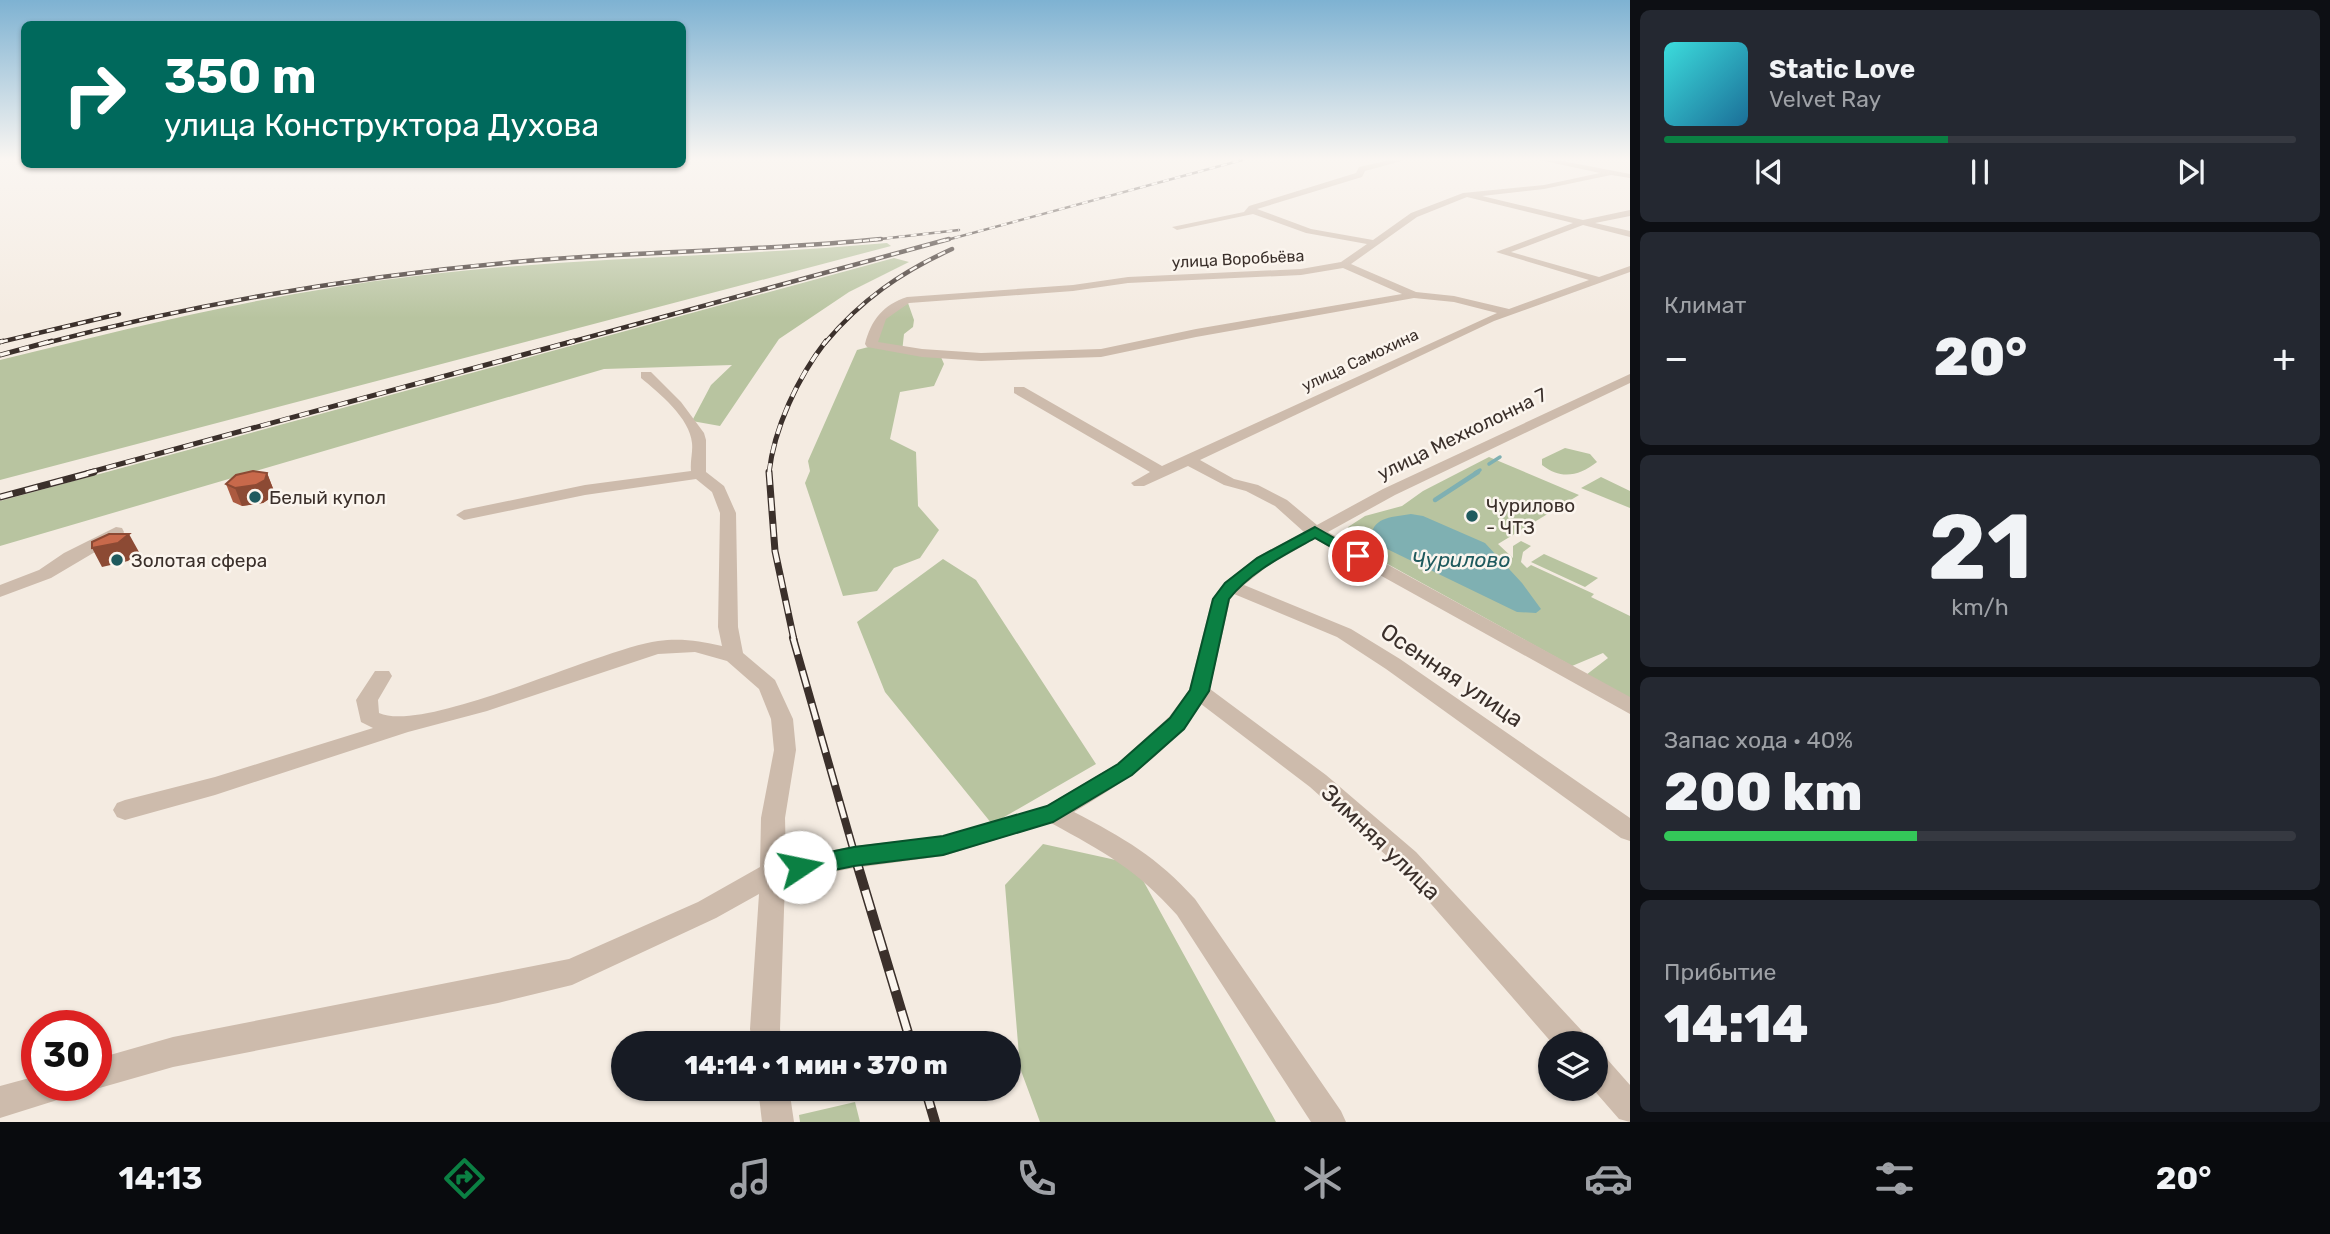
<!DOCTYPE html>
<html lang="ru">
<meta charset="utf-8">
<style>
body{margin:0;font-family:Rubik,sans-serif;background:#242831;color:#f1f3f6;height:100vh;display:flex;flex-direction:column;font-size:26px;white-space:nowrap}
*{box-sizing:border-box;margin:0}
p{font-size:23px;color:#9ea1a6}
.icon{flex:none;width:38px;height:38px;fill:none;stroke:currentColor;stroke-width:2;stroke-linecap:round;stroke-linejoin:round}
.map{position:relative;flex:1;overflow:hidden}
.panel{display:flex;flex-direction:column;gap:10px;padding:10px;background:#0d0f14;width:700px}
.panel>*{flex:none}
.banner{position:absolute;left:21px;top:21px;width:665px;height:147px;border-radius:10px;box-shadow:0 2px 5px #0004;background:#00695c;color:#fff;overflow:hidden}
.tools{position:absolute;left:1538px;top:1031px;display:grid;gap:14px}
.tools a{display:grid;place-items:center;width:70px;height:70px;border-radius:50%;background:#171b24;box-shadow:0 2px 5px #0004;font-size:35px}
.speed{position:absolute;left:21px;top:1010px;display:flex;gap:14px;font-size:35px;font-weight:700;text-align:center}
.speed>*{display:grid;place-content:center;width:91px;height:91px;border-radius:50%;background:#171b24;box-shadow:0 2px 5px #0004;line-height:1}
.speed .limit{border:10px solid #d22;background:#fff;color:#111}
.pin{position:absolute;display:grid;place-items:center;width:60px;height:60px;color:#fff;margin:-30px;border:4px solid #fff;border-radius:50%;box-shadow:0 2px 7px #0007}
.me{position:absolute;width:77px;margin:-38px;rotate:79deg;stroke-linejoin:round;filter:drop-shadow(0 0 5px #0008)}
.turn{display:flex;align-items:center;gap:24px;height:147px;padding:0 28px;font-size:32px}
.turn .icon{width:91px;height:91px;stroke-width:2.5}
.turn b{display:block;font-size:49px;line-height:60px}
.big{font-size:52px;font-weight:800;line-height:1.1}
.panel .widget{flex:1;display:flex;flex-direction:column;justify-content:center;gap:10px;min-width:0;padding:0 24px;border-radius:10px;background:#242831}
.panel .dial{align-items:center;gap:0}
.dial b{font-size:91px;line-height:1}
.song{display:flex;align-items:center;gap:21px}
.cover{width:84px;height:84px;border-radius:10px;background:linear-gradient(135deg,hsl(180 70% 55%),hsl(200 70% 35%))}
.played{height:7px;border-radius:4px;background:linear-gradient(90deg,#0b8043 45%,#363941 45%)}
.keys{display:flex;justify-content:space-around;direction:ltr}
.heat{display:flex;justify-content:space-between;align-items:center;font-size:38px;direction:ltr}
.charge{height:10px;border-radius:5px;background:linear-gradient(90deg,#34c759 40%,#363941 0)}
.trip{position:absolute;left:611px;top:1031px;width:410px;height:70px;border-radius:35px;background:#171b24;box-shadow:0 2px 5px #0004;font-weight:800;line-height:70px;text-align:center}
.tabs{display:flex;height:112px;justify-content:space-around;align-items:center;background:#090b0e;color:#9ea1a6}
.tabs .icon{width:49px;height:49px}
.tabs .active{color:#0b8043}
.tabs b{font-size:32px;color:#f1f3f6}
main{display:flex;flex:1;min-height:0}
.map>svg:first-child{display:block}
.green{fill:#b8c4a0}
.water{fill:#7fb0b2}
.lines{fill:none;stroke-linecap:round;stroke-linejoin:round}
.stream-far1{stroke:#7fb0b2;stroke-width:3.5}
.stream{stroke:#7fb0b2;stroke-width:4.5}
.minor{fill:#cdbbac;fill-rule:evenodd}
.rail-far5-casing{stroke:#3b302b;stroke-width:2.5}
.rail-far4-casing{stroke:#3b302b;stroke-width:4.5}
.rail-far3-casing{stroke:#3b302b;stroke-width:5}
.rail-far2-casing{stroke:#3b302b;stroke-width:7}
.rail-far1-casing{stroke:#3b302b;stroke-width:8}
.rail-casing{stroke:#3b302b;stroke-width:10}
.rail-far5{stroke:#fbf5ee;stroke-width:2;stroke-dasharray:6;stroke-linecap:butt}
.rail-far4{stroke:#fbf5ee;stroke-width:2.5;stroke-dasharray:8;stroke-linecap:butt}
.rail-far3{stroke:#fbf5ee;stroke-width:3.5;stroke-dasharray:10;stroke-linecap:butt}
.rail-far2{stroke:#fbf5ee;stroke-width:4.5;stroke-dasharray:13;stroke-linecap:butt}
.rail-far1{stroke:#fbf5ee;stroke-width:5;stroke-dasharray:17;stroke-linecap:butt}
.rail{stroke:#fbf5ee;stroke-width:7;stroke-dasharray:21;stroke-linecap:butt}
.wall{fill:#ac5a40}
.shaded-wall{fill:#8c4a34}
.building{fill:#c8694b;stroke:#8c4a34;stroke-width:2}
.route{fill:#0b8043;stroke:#07532c;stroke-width:2}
.poi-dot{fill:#1f5a5e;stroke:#fbf5ee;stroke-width:2.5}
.labels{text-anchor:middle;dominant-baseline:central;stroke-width:5;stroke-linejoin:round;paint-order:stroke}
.far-street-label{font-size:16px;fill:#3b302b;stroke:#fbf5ee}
.street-label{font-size:19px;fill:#3b302b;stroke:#fbf5ee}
.poi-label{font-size:19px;fill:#3b302b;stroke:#fbf5ee;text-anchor:start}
.water-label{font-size:21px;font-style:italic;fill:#1f5a5e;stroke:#fbf5ee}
.near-street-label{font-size:23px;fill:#3b302b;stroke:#fbf5ee}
</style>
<main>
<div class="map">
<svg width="1630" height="1122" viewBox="0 0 1630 1122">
<rect width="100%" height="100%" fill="#f4ebe1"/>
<path class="green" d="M887,243L891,246L0,480V360C137,326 275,292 416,276C572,257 730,257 887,243Z
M894,258L909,262L849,292L779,339L720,426L692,421L711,385L732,365L604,369L0,546V501Z
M908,303L914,320L913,327L904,334L902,352L941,357L944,364L934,386L900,392L890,439L916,452L918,506L939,530L920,558L894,568L877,591L843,596L805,483L810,471L808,461L857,350L876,345V324Z
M1565,448L1590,454L1597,462C1579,476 1561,480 1542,465V459Z
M1489,457L1579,495L1498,544L1513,558V546L1521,541L1531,546L1523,552L1521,562L1527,568L1531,565L1594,594L1591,597L1630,616V699L1586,675L1608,658L1603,653L1572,666L1355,546L1348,527L1365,516L1402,506L1423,491Z
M1601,477L1630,491V508L1581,488Z
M1544,554L1598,578L1585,587L1531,562Z
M943,559L976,580L1096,764L992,824L885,692L857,622Z
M1043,844L1134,864L1276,1122H1040L1020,1068L1005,885Z
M855,1102L860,1122H800L799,1115Z"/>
<path class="water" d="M1411,514L1423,516L1485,543L1522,583L1541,609L1536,613L1517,612L1387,549L1371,536C1374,516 1394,517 1411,514Z"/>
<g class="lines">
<path class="stream-far1" d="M1489,464L1500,457
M1475,473L1480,470"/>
<path class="stream" d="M1435,500L1478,472"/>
<path class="minor" d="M1390,160H1405L1365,171L1362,177L1257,209L1311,229L1373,240L1411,213L1463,193L1544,185L1600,173L1540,160H1557L1630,174V178L1611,175L1544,189L1482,196L1583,220L1630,210V216L1595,223L1630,231V237L1583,225L1511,252L1599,277L1630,266V272L1494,321L1200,460L1234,479L1258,485L1287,500L1317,525L1383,489L1630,374V383L1395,495L1328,532L1630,697V714L1315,539L1269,565L1244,585L1351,629L1400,659L1630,818V841L1621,838L1386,669L1337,637L1234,594L1230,600L1210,689L1326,775L1416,852L1583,1032L1587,1043H1552L1398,866L1310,787L1201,704C1168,754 1124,782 1074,812C1124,838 1157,857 1195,899L1341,1111L1346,1122H1311L1177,915C1136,869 1104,852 1051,823L943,856L854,868L785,881L780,1029L782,1043H752L750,1029L759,894L716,918L572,985L498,1003L173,1067L96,1089L86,1085H96V1059L173,1037L569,959L698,902L760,867L761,818L774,750L771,719L759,689L727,661L695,652L658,654L487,711L408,732L215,795L125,820L117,817L113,810L117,803L125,800L215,777L373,728L361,722L356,700L375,671H389L392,676L378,700L379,713C426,734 599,649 658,641C681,638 700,641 722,646L718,627L720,513L712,492L696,479L585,495L464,520L456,515L464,510L585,485L691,471C690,461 693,452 692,443C690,418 659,393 641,378V372H651L681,402L704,433L706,440V472L724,486L736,513L738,627L743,653L775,680L793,719L796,750L785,818L786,860L854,846L943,836L1046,806L1117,764L1169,717L1189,690L1212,599L1225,582L1257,557L1304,532L1275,506L1246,491L1224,485L1188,466L1144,486H1134L1131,483L1150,472L1014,393V387H1024L1162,466L1497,313L1454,302L1414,298L1196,337L1101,357L981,361L922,357L867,347L865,344C871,320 883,305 907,297L1073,285L1128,277L1301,269L1341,262L1367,244L1306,233L1253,214L1177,230L1172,227L1244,212L1249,206L1356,173L1359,167ZM1467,197L1573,223L1496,252L1589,280L1509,309L1454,296L1416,292L1351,264L1417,217ZM1343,268L1402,294L1196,329L1101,349L981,353L922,349L878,342L886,319L909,303L1073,291L1128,283L1301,275Z
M116,527L122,528L124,532L122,536L51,578L0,597V585L39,570L64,553Z
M1596,1055L1607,1059L1630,1085V1122L1619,1119L1592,1088H1596Z
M37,1076V1085H74L70,1096L0,1118V1086Z
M758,1088H789L794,1122H762Z"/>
<g class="rail-far5-casing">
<path id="rail-far5" d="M863,241L959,230
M943,241L1242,160"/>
</g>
<g class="rail-far4-casing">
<path id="rail-far4" d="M0,342L119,314
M46,343C203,302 364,275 526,261C644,251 763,251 881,239
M567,343L949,239
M825,343C861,300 901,272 952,249"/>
</g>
<g class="rail-far3-casing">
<path id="rail-far3" d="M0,342L3,341
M0,355L52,341
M87,473L574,341
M769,473C774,428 798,377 826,341"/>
</g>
<g class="rail-far2-casing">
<path id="rail-far2" d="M769,472L775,551L794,640
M0,497L94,472"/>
</g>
<g class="rail-far1-casing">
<path id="rail-far1" d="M793,638L854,852"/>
</g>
<g class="rail-casing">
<path id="rail" d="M853,850L911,1043
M925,1088L935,1122"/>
</g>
<use href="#rail-far5" class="rail-far5"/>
<use href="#rail-far4" class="rail-far4"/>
<use href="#rail-far3" class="rail-far3"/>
<use href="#rail-far2" class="rail-far2"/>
<use href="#rail-far1" class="rail-far1"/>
<use href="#rail" class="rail"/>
</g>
<path class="wall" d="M267,473L274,491L272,497L263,503L242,506L233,502L226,484Z"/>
<path class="shaded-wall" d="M267,473L274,491L272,497L263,503L242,506L235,488Z
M129,534L139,552L128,561L102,567L92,548Z"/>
<path class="building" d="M253,471L267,473L265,480L256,485L235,488L226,484L236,475Z
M109,534H129L118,543L92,548V542Z"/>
<linearGradient id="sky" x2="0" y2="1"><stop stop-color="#7eb2d2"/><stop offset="0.5" stop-color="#faf6f2"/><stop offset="1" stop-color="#faf6f2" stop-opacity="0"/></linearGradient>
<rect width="1630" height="318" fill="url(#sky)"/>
<path class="route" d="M1315,527L1366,556L1364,559H1352L1315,538C1285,555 1251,571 1229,599L1209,691L1184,729L1132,775L1053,822L943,855L854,866L800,877L792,874L789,867L792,861L800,858L854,847L943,836L1047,806L1118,764L1170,718L1190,690L1213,599L1225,583L1257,558Z"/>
<g class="poi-dot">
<circle cx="255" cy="497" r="7"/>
<circle cx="1472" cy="516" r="7"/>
<circle cx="117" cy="560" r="7"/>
</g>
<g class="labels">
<g class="far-street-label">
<text transform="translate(1238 259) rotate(-3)">улица Воробьёва</text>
<text transform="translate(1360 360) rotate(-25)">улица Самохина</text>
</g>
<g class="street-label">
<text transform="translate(1462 434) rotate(-26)">улица Мехколонна 7</text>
</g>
<g class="poi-label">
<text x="269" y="497">Белый купол</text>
<text x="1486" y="505">Чурилово<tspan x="1486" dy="22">- ЧТЗ</tspan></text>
<text x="131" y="560">Золотая сфера</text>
</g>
<g class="water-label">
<text x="1461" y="559">Чурилово</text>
</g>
<g class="near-street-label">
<text transform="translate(1452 675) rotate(34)">Осенняя улица</text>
<text transform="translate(1381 842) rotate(44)">Зимняя улица</text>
</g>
</g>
</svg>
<div class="tools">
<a><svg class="icon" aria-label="layers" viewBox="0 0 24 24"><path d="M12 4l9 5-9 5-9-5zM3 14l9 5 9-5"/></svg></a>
</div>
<div class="speed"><div class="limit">30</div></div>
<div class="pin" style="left:1358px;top:556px;background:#d93025"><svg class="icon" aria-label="arrive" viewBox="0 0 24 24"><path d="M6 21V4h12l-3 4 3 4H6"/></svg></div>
<svg class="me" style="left:800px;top:867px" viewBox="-20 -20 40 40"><circle r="19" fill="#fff"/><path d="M0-13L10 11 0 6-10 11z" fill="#0b8043"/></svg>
<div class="trip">14:14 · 1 мин · 370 m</div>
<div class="banner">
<div class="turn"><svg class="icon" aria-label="right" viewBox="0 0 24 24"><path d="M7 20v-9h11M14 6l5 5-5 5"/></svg><div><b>350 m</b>улица Конструктора Духова</div></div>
</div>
</div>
<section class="panel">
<div class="widget">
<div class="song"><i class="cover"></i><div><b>Static Love</b><p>Velvet Ray</p></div></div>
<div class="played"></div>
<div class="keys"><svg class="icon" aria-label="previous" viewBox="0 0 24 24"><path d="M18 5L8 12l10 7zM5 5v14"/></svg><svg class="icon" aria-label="pause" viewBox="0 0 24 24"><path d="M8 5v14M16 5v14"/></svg><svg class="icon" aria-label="next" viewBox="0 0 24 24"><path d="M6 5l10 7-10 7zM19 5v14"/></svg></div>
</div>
<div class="widget"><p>Климат</p>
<div class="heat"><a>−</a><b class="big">20°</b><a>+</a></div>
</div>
<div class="widget dial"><b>21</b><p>km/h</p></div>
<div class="widget"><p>Запас хода · 40%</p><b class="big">200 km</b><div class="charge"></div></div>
<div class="widget"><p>Прибытие</p><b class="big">14:14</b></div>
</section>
</main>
<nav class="tabs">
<b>14:13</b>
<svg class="icon active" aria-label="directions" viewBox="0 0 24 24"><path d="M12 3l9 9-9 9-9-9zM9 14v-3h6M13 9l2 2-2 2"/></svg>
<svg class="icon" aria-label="music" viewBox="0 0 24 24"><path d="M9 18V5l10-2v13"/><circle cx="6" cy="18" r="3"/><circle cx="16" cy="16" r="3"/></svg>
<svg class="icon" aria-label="phone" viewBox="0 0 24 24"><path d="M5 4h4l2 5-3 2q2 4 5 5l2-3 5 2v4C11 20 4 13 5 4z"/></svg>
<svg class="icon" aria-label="climate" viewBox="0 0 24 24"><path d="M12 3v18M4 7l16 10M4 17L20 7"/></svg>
<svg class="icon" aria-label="car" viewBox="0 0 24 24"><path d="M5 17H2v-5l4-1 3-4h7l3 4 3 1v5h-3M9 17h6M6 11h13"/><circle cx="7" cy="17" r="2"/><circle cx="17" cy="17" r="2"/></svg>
<svg class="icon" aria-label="filters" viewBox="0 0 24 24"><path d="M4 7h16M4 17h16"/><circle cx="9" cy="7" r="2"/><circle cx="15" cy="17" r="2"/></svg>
<b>20°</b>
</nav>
